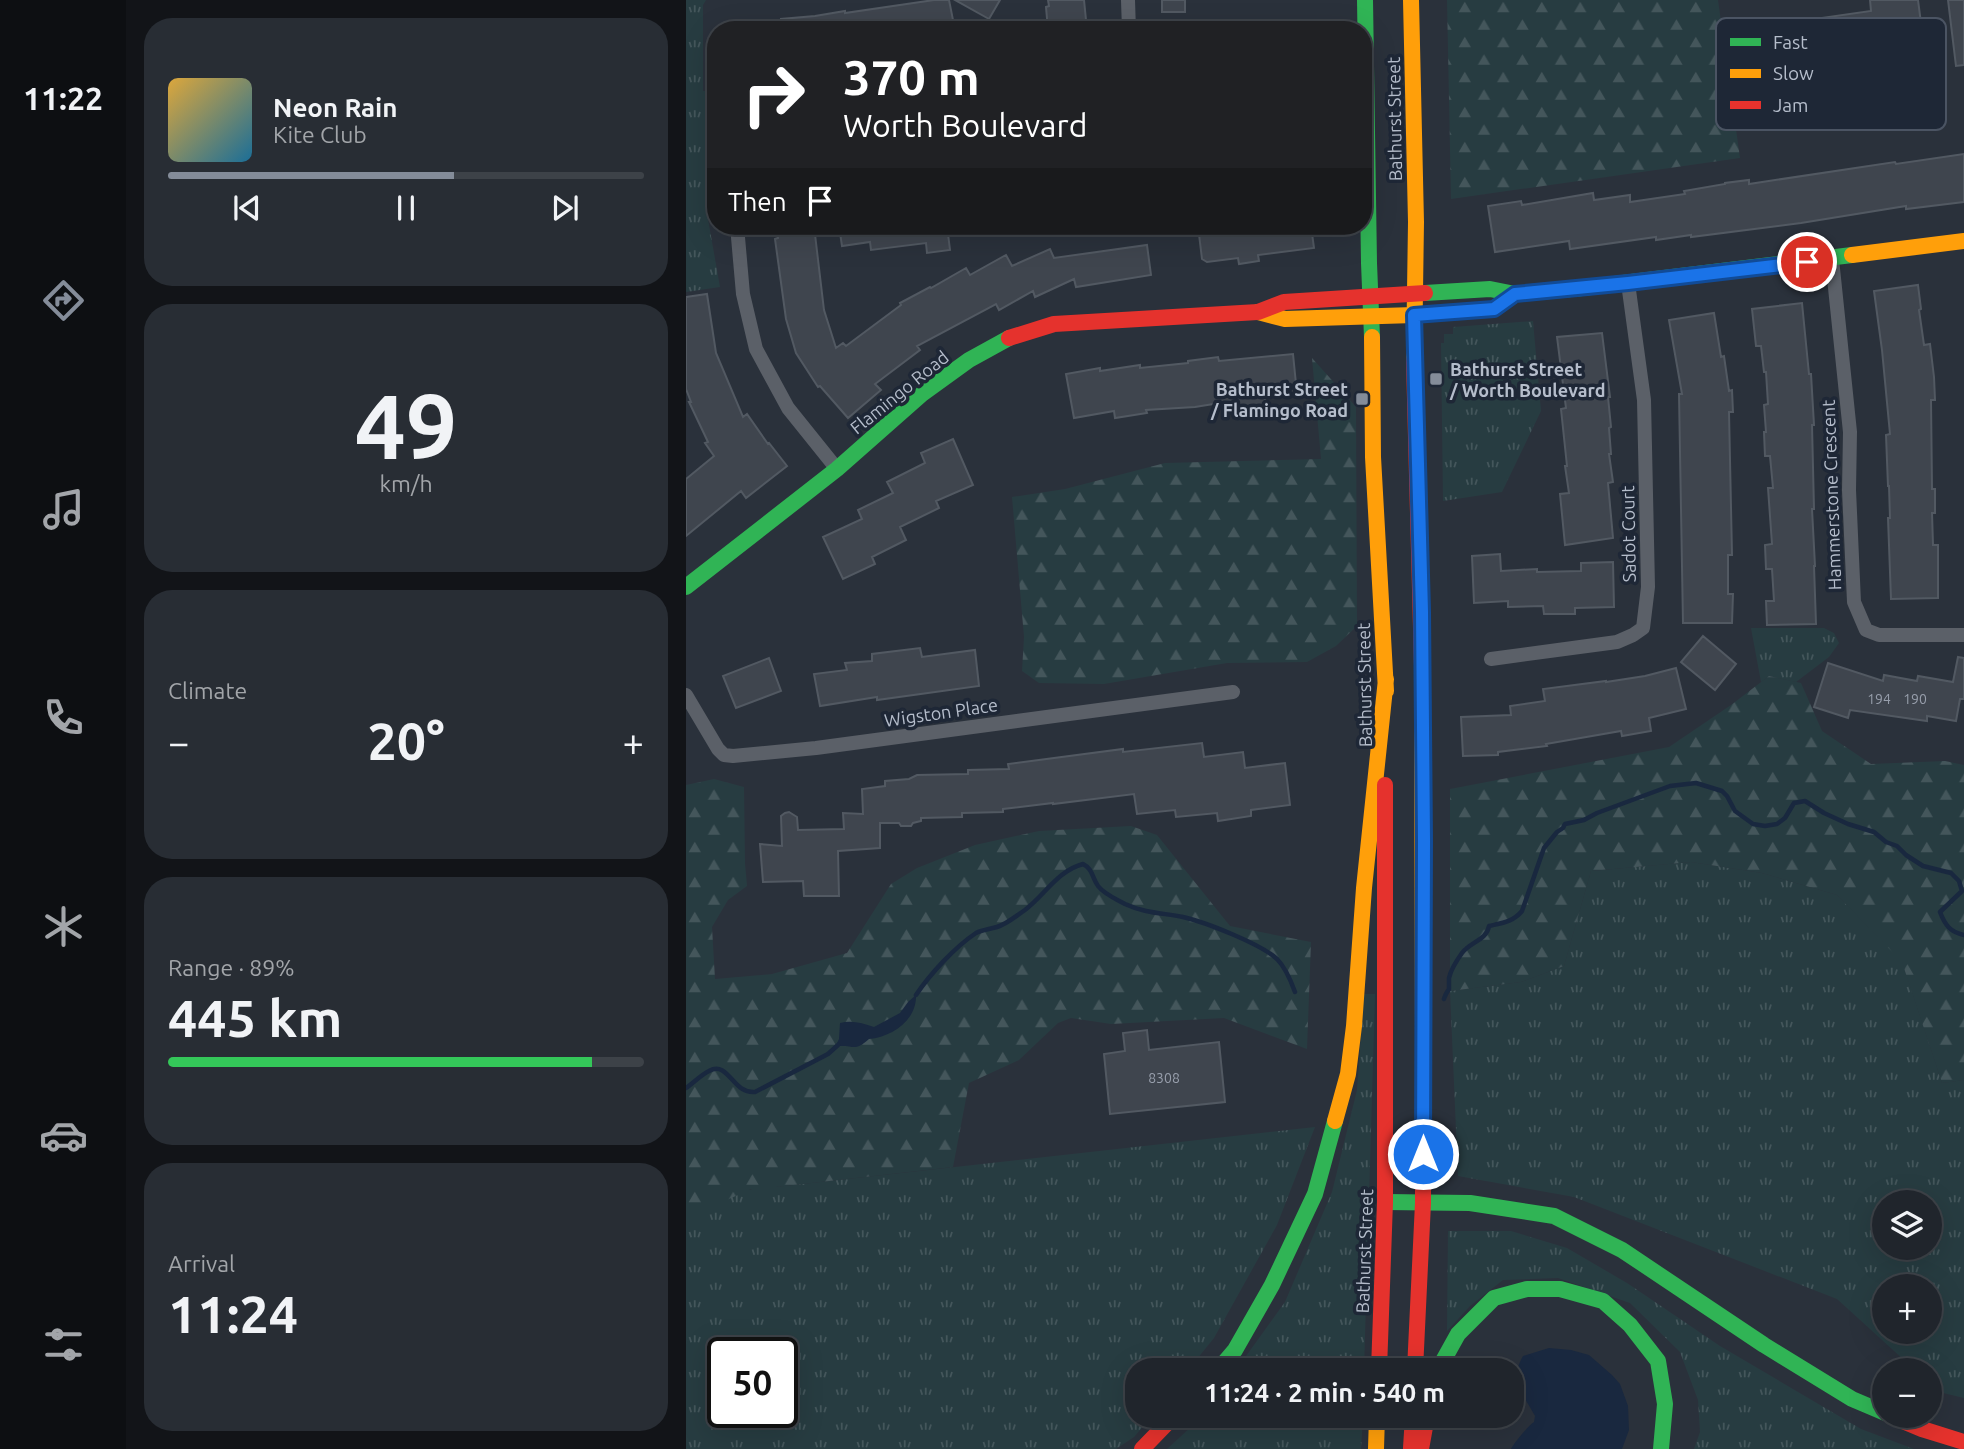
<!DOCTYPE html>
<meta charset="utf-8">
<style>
body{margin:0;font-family:Ubuntu,sans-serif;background:#282d34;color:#f1f3f6;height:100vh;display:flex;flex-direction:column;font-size:26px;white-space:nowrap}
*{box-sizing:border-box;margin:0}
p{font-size:23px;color:#a2a5a9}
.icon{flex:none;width:38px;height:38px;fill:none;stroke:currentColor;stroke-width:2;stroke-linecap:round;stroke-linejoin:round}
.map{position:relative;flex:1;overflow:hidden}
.details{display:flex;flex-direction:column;gap:18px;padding:18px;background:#121418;width:560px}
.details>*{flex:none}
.hud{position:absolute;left:21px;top:21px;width:665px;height:214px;border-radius:28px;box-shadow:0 7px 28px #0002,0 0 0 2px #3d4248;background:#202124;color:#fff;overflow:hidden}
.controls{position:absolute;left:1186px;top:1190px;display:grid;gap:14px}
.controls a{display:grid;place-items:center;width:70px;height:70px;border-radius:50%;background:#20252c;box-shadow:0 7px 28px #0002,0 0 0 2px #3d4248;font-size:35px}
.speed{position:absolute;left:21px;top:1337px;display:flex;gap:14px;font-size:35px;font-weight:700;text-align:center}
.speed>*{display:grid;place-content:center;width:91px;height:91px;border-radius:50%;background:#20252c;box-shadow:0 7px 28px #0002,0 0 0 2px #3d4248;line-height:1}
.speed .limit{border:4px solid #111;border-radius:10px;background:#fff;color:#111}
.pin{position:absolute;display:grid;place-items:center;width:60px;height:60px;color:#fff;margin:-30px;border:4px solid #fff;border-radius:50%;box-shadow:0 2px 7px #0007}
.me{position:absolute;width:77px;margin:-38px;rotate:0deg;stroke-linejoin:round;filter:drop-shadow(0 0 5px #0008)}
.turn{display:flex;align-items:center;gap:24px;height:147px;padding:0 21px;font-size:32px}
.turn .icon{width:91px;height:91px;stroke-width:2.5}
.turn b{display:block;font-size:49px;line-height:60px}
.then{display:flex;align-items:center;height:66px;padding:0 21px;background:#0003;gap:14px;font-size:26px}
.big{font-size:52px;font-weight:600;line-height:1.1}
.details .card{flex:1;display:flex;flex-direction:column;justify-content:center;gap:10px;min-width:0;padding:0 24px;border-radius:28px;background:#282d34}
.details .dial{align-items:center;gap:0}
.dial b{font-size:91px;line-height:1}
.song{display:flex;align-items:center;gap:21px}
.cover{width:84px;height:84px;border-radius:10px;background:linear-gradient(135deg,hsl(40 70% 55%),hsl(200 70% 35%))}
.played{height:7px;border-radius:4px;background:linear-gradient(90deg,#848c99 60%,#3d4248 60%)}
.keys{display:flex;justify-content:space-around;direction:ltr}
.heat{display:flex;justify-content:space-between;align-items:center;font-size:38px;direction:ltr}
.charge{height:10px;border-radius:5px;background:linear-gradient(90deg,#34c759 89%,#3d4248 0)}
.trip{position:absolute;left:439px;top:1358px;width:399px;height:70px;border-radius:28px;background:#20252c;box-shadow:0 7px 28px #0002,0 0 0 2px #3d4248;font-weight:600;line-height:70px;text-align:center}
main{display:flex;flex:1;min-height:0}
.tab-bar{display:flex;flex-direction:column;width:126px;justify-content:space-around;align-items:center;background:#0d0f12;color:#a2a5a9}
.tab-bar .icon{width:49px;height:49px}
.tab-bar .current{color:#848c99}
.tab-bar b{font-size:32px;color:#f1f3f6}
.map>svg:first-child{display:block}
.grass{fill:url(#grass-tufts);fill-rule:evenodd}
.forest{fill:url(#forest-firs)}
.water{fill:#19283f}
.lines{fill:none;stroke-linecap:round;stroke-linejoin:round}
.stream{stroke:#19283f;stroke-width:4.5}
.building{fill:#3f454e;stroke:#525962;stroke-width:2}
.street{stroke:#5b6068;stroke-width:14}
.fast{stroke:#30b455;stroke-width:16}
.slow{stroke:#ff9f0a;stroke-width:16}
.jam{stroke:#e5322d;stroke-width:16}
.route-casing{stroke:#114b97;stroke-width:18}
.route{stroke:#1a73e8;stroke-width:12}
.poi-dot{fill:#848c99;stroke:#1e2736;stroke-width:2.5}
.labels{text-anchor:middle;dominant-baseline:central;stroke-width:7;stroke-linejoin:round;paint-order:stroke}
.number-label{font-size:14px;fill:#989fac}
.street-label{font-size:18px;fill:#b5bdcb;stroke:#1e2736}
.poi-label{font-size:18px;font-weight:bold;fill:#b5bdcb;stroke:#1e2736;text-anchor:start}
.key{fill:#1e2736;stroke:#4b5463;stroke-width:2}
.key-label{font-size:19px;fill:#b5bdcb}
</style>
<main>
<nav class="tab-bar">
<b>11:22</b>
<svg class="icon current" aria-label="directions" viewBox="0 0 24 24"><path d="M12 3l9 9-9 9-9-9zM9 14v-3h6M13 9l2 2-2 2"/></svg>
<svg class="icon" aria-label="music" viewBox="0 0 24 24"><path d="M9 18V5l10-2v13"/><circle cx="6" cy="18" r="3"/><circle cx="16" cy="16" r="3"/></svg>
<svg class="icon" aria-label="phone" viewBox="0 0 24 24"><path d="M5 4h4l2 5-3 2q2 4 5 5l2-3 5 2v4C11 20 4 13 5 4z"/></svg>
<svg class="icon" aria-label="climate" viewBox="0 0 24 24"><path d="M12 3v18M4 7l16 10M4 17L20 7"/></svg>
<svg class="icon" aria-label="car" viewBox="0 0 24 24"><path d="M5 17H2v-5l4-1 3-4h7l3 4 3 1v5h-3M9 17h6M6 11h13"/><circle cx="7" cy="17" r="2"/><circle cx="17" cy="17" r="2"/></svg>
<svg class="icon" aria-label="filters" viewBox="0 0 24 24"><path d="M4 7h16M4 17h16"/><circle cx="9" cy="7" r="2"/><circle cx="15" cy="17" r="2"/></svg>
</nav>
<section class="details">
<div class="card">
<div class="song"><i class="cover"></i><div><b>Neon Rain</b><p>Kite Club</p></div></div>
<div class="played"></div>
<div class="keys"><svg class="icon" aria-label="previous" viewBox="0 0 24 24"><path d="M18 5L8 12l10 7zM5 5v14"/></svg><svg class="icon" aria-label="pause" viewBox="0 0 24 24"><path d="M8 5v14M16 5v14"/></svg><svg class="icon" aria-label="next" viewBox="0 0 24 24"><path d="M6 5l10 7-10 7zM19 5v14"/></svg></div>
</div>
<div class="card dial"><b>49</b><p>km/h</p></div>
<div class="card"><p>Climate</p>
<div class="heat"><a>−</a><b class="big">20°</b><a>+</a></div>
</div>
<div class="card"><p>Range · 89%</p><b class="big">445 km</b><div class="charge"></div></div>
<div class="card"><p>Arrival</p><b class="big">11:24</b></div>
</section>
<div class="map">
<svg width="1278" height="1449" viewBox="0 0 1278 1449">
<defs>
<pattern id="grass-tufts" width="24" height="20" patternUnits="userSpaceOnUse" patternTransform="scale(1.75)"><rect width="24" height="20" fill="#273c41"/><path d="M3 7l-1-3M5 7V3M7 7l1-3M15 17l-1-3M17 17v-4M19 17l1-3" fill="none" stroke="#44565b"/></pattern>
<pattern id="forest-firs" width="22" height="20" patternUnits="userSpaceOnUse" patternTransform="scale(1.75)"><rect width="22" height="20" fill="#273c41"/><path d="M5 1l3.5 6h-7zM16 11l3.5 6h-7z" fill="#44565b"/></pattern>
</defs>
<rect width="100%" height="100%" fill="#2a313b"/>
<path class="grass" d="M0,0H20L17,5V91H30V174L24,177L20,208L34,287L0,292Z
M847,321L855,411L816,492L757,501L755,343H758V334H767V327Z
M1065,628H1138L1148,633L1153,643L1143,657L1110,682L1083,676L1075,682Z
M1005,862L1076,873L1151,895L1216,961L1256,1083L1278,1080V1398L1253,1392L1244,1384V1370H1229L1151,1299L888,1197L772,1176L764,991L835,982L878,966L905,871ZM1199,1202H1244V1248H1199ZM1199,1286H1244V1332H1199Z
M678,994H689L678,1370H550L599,1302L646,1192L671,1090Z
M629,1127L591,1225L528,1338L502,1370H452V1416H466L448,1437L430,1449H0V1197ZM37,1353H96V1412H37Z
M762,1231H825L881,1248L941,1283L1034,1346L1175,1429L1228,1449H1008L1014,1432L1012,1400L994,1352L944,1303L872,1278L817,1280L784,1306L761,1331Z
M517,1416H677L675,1449H481Z"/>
<path class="forest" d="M761,0H1032L1054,158L765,199Z
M626,358L670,407L671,626L650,646L621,662L541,663L418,684L353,683L336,671L338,637L326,497L379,489L479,463L635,459Z
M1083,676L1115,683L1136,731L1185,764L1259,761L1278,765V1080L1256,1083L1216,962L1151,895L1076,873L1005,862L905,871L878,966L835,982L764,991V789L983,747L1045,705Z
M28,779L58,787L59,863L61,886L42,900L26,927L29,979L86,974L161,953L205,884L231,868L289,845L353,831L445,826L471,835L544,926L625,942L621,1049L538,1018L425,1024L385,1018L372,1023L333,1060L283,1083L267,1167L90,1187L75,1199L65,1189L21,1209L0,1215V785Z"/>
<path class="water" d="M230,995C231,1020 206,1037 183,1039C168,1052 169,1045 152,1046L151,1043L153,1039L154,1023C166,1020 176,1023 188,1027L214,1013L222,1002Z
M863,1348L885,1350L903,1355L926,1375L934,1384L942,1406L943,1430L936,1449H825C828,1443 842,1426 848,1422L849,1416C837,1394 823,1380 837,1356Z"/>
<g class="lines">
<path class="stream" d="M230,995C244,974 269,947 290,933C296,930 304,929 311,927C321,924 330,916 339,910C359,895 371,871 397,864C407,869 406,878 412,886C418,894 430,899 439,904C458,913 477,913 497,917C519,922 575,944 591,959C599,967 605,981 609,992
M758,999C759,995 761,992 763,989C763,988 763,979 763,978C765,969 771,960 776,953C784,942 801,940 803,926C816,923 827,922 836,911L858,848L871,832L877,828L879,824L898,820L911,813L984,786L1010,783L1036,791L1041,796L1049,811L1067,824L1079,826L1091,824L1099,818L1108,803L1119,801L1138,813L1162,824L1188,832L1200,842L1211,846L1220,855L1237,866L1265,873L1273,881L1276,891L1254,912C1259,925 1264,932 1278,935
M0,1088C7,1083 15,1075 23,1071C43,1060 46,1094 69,1092L142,1054L152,1045"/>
</g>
<path class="building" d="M248,0H263L269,30H96L95,19L129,16L159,11V13Z
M269,0H314L303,19Z
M362,0H398L401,30H362L360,7L363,6Z
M476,0H499V12H476Z
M1184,0H1232L1239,54L1191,60V53L1114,65L1115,70L1059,79L1051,30L1185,11Z
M1262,0H1278V65L1270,66Z
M1278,154V202L1220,209V206L1115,223L1005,237V235L970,240V237L884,249L883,241L809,252L802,206L835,201L836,205L907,193L908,200L944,195V202L999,194L998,191L1039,184V183L1063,180V184L1209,162L1210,164Z
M91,226H128L138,310L150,348L157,343L160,346L215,305L214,303L244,287L245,288L280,268L284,275L320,255L326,266L364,249L368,258L461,245L465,275L390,287L388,279L349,297L347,291L313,310L310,304L231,346L234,350L189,384L195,390L162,418L134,386L132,387L110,353L100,319L89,239L92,238Z
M153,226H261L264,250L241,253L240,243L185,250L184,242L156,246Z
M512,226H625L628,248L572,255L573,261L553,264L552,258L521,262L516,259Z
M1232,285L1235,309L1233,310L1238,345L1244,344L1248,377L1249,400H1245L1246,489H1249V513H1246L1247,545H1252V598L1205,599L1202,518H1204L1203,486H1202L1200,435L1204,434L1196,350L1188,291Z
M21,294L30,353L57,417L61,414L82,444L83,443L101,466L60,498L55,491L0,536V479L28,456L19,443L22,442L3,402H5L0,389V297Z
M1116,303L1123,374H1125L1128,425H1126L1128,509H1126L1129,566H1128L1130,624L1081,625L1080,601H1088L1086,569H1080L1079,545L1086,544L1082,488H1087L1084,456H1079L1078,432H1080L1078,405L1082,404L1080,372H1078L1075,346H1070L1066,309Z
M1028,313L1035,357L1038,356L1043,391L1046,390L1047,412H1043L1046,555H1042V594H1047L1046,623H997L993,394H996L983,320Z
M916,333L924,397H922L925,427L923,428L925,454H923L927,482L922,483L927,538L879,545L874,494L883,493L879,466H881L875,409L880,408L871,337Z
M607,354L611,394L579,398L580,405L546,409V401L509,407L460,410L461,413L429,418L428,411L388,418L380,374L414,368V371L454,365V368L502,363V361L532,357L533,361Z
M267,439L287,485L250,501L253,508L214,527L220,540L186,557L189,564L157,579L137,537L176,519L172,510L207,493L201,482L239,463L235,453Z
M814,554L815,571L851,569V572L895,571V563L927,562L928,607L889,608V614H858L857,606L822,607V601L788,603L786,556Z
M1017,636L1050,664L1029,690L995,662Z
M234,648L236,657L289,650L293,686L191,700V697L134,706L128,674L161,670L159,663L186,661V654Z
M1272,657L1278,658V699H1274L1270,721L1241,716V721L1164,710L1162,718L1128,707L1142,663L1197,681L1198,675L1231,681L1232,676L1267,682Z
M83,658L95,691L50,708L37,676Z
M990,668L1000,709L963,718L965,731L936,736L935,731L860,744L861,746L812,752V755L777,756L775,717L825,715L824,706L859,701L857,689L920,681V682L959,676Z
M516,743L518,757L557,752L559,768L599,763L604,805L565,810V816L532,821L531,813L490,817L489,810L451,814L448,794L367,804V803L317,809V812L276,813V817L235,818V821L227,823L225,826H215L213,823H194V848L152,851L153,896H118L117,881L77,882L74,844L96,846L95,816L99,813L103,812L111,817L112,830L158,829L157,813L177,814L176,789L199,786V781L223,779L231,775L282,774V770L323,769L322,764L437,749V752Z
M461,1030L463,1050L533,1042L539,1102L424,1114L418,1054L439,1051L437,1033Z"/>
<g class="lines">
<path class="street" d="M442,0L443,30
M51,226L57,294L70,349L102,408L151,469
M1146,259L1164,432L1163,490L1168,602L1180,630L1193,635H1278
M805,659L931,642L947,635L957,628L962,587L958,400L942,283
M0,695L32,749L38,755L47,756L130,748L547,692"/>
<path class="fast" d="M679,0L683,263L686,337
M739,293L804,289L829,294L896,288L1166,255
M0,587L151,469L236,394L283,360L323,338
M699,1202L784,1203L868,1216L936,1250L1078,1345L1166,1399L1199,1413
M532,1370L549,1350L586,1285L629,1194L649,1121
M752,1370L772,1334L808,1298L841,1289H874L917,1301L944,1325L972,1361L979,1404L975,1449"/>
<path class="slow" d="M725,0L730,222L728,361
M1166,255L1278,241
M572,312L599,319L728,315L808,309L829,294
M686,337L687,457L700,691
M736,666L737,1031
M649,1121L662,1074L668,1026L678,888L700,679
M690,1449L691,1416"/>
<path class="jam" d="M323,338L368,324L572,312L598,302L739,293
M728,361L736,666
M693,1370L699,1202V785
M729,1370L737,1203V1031
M1205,1416L1236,1429L1278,1442
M725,1448L727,1416
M456,1449L488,1416
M735,1449L741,1416"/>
</g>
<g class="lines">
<g class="route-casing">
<path id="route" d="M737,1154L738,841L736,612L728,315L808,309L829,294L942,283L1121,262"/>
</g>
<use href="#route" class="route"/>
</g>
<g class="poi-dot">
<rect x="743" y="372" width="14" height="14" rx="3.5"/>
<rect x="669" y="392" width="14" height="14" rx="3.5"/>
</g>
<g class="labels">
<g class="number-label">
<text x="1193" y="699">194</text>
<text x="1229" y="699">190</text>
<text x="478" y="1078">8308</text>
</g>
<g class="street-label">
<text transform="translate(708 119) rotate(-91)">Bathurst Street</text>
<text transform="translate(213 392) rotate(-39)">Flamingo Road</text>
<text transform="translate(1145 495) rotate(-92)">Hammerstone Crescent</text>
<text transform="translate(942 534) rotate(-91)">Sadot Court</text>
<text transform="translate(678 685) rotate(-91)">Bathurst Street</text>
<text transform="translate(255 712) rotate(-8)">Wigston Place</text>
<text transform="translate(678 1251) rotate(-88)">Bathurst Street</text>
</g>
<g class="poi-label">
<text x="764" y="369">Bathurst Street<tspan x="764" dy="21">/ Worth Boulevard</tspan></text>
<text x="662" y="389" text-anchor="end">Bathurst Street<tspan x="662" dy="21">/ Flamingo Road</tspan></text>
</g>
</g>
<rect x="1030" y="18" width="230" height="112" rx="10" class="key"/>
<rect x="1044" y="38" width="31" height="8" fill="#30b455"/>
<rect x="1044" y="69" width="31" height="9" fill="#ff9f0a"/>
<rect x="1044" y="101" width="31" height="8" fill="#e5322d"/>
<g class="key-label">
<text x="1087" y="49">Fast</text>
<text x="1087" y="80">Slow</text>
<text x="1087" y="112">Jam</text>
</g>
</svg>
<div class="controls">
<a><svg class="icon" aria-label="layers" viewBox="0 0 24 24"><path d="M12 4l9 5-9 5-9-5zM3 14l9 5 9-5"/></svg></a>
<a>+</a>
<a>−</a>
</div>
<div class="speed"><div class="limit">50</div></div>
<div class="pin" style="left:1121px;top:262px;background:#d93025"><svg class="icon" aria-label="arrive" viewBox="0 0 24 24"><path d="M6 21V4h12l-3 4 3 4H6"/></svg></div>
<svg class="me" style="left:737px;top:1154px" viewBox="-20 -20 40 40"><circle r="17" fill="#1a73e8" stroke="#fff" stroke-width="3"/><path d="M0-11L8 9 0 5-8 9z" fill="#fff"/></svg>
<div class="trip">11:24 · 2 min · 540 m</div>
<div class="hud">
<div class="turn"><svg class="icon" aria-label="right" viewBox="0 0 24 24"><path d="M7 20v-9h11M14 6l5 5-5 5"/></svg><div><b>370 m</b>Worth Boulevard</div></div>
<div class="then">Then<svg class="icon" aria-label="arrive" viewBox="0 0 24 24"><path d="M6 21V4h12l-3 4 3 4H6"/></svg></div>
</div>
</div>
</main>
